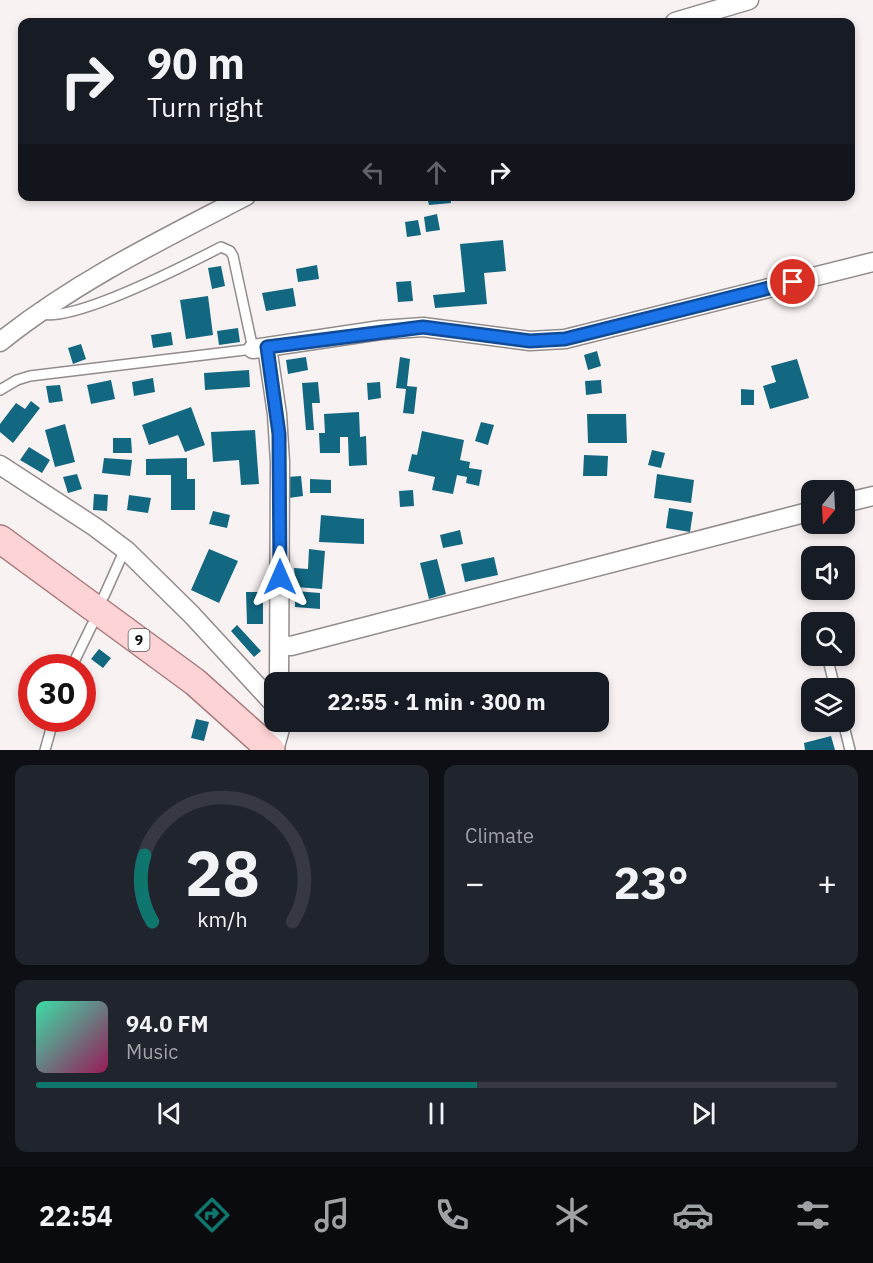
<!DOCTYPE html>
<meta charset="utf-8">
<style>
body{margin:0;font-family:"IBM Plex Sans",sans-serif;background:#20242c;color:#f1f3f6;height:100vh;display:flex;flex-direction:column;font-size:22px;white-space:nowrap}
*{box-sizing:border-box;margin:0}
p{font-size:20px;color:#9ea1a6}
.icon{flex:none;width:33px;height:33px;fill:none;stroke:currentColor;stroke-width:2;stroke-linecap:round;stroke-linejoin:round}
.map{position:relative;height:750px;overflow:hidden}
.sheet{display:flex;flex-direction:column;gap:15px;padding:15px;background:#0d0f14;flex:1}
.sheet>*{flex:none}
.hud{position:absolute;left:18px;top:18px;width:837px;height:183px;border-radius:12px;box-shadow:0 3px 9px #0003;background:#171b24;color:#f1f3f6;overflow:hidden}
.needle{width:39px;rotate:198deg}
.tools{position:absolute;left:801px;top:480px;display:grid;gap:12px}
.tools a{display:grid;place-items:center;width:54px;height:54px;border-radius:12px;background:#171b24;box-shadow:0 3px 9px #0003;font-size:30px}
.speed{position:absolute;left:18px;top:654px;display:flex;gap:12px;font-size:30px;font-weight:700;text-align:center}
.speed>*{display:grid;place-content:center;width:78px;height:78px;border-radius:50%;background:#171b24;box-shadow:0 3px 9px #0003;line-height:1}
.speed .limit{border:9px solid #d22;background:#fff;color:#111}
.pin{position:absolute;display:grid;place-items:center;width:51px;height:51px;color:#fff;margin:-26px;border:3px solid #fff;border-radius:50%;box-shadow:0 2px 6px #0007}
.me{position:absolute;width:66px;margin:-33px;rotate:0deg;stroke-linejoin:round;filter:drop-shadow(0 0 4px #0008)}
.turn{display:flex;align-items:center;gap:21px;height:126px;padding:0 30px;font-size:27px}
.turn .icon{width:78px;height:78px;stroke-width:2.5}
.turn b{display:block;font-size:42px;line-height:51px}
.lanes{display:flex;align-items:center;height:57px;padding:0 30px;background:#0003;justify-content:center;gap:30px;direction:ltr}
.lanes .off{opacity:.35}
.big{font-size:45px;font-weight:800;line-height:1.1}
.sheet .card{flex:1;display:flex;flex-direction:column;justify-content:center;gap:9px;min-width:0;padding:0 21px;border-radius:12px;background:#20242c}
.sheet .dial{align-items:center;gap:0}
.dial svg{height:156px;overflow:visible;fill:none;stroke:#363941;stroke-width:7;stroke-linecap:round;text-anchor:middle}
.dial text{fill:#f1f3f6;stroke:none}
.song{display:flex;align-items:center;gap:18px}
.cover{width:72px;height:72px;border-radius:9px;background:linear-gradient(135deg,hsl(160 70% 55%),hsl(330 70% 35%))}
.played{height:6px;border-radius:3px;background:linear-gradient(90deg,#0f766e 55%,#363941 55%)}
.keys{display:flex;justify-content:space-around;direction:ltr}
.heat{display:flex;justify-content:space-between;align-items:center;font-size:33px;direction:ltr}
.sheet .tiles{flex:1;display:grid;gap:15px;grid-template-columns:1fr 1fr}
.card:last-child{grid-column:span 2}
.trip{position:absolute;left:264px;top:672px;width:345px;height:60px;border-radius:12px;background:#171b24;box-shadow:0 3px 9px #0003;font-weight:800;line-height:60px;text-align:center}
.tab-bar{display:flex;height:96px;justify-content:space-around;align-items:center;background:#090b0e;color:#9ea1a6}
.tab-bar .icon{width:42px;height:42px}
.tab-bar .on{color:#0f766e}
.tab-bar b{font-size:27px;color:#f1f3f6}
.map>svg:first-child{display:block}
.building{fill:#126781}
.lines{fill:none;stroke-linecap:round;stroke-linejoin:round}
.service-casing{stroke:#938c8c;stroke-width:12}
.minor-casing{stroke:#938c8c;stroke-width:21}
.primary-casing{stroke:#aa7b7d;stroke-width:30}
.service{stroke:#fff;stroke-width:9}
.minor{stroke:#fff;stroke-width:18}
.primary{stroke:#fed3d5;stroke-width:27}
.route-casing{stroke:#114b97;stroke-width:15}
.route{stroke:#1a73e8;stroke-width:10}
.labels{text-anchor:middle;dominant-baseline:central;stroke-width:4.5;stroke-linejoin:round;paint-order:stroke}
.shield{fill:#fff;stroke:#575656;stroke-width:1.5}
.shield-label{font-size:14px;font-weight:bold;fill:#0f0d0d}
</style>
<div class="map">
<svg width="873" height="750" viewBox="0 0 873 750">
<rect width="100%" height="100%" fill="#f9f2f2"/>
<path class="building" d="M427,196H450L451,203L429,205Z
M437,214L440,230L426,232L424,217Z
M418,220L421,235L407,237L405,222Z
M503,240L506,271L484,273L487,304L435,308L433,295L465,292L460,244Z
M317,265L319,279L298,282L296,269Z
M221,266L225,286L212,289L208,268Z
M411,281L413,301L398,302L396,282Z
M293,288L296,306L266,311L262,293Z
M208,296L213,335L186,339L180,300Z
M238,328L240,342L219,345L217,331Z
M171,332L173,345L153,348L151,335Z
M81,344L86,359L73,364L68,348Z
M597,351L601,366L588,370L584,355Z
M306,357L308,370L288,374L286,360Z
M400,357L410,359L407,386L417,387L414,414L403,413L406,389L396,388Z
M797,359L809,398L770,409L763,386L776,382L771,366Z
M249,370L250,387L205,390L204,373Z
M153,378L155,392L134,396L132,382Z
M111,380L115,399L91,404L87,385Z
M601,380L602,393L586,395L585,381Z
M318,382L320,403H312L314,430H306L302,383Z
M380,382L381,398L368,400L367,383Z
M60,385L63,401L49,403L46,386Z
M741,389L754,390V405H741Z
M31,401L40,408L13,443L0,432V424L16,403L25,409Z
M191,407L205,445L185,452L178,435L149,445L142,425Z
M359,412L360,437L366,436L367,465L349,466L348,437H340V453H320L319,433H325L324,414Z
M587,414H626L627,443H588Z
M481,422L494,425L488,445L475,441Z
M65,424L75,462L55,467L45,430Z
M255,430L259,484L241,485L239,460L213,462L211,432Z
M422,431L464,440L460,460L470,462L469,468L482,470L479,486L466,483L467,477L457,475L453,494L432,490L435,477L408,471L412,454L417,455Z
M113,438H131L132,453H113Z
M29,447L50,460L42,473L20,460Z
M652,450L665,453L661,468L648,465Z
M584,455L608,456L607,476H583Z
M104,458L132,460L130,476L102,473Z
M187,458V479H195V510H171V475H146V459Z
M77,474L82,489L68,493L63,477Z
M657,474L694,480L691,503L654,498Z
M301,476L303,496L289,498L287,477Z
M310,479L331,480V493H310Z
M413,490L414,506L400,507L399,491Z
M94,494L108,495L107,511L93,510Z
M129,495L151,498L148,513L127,510Z
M669,508L693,512L690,532L666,528Z
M213,511L230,515L227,528L209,524Z
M321,515L364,519V544L319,542Z
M460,530L463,544L443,548L440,535Z
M209,549L238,561L219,603L191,590Z
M309,549L325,551L322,589L296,587L294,568L308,569Z
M494,557L498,575L465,582L461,564Z
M437,559L446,594L429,599L420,563Z
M295,591L320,593V609L295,607Z
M246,592H263V624H247Z
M237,625L261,651L254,657L231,631Z
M99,649L111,658L103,668L91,659Z
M196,719L209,722L204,741L191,738Z
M831,736L835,750H805L804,743Z"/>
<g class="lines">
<g class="service-casing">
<path id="service" d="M0,390L17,380L30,376L253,349L233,256L230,251L221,247C188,264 75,322 42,314
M104,596L121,558L127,551
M828,660L835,688
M71,668L92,625
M843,722L850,750
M45,750L54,718"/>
</g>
<g class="minor-casing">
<path id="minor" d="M675,22L749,0
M0,342C75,282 161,240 246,196
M267,347L277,414L280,462L279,682
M253,349L381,330L423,327L530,341L565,339L873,262
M0,465L95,527L127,551L192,615L274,704
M844,503L873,496
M281,645L291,646L812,511
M274,750L282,722"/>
</g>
<g class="primary-casing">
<path id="primary" d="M0,539L195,682L271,750"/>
</g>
<use href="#service" class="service"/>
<use href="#minor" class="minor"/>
<use href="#primary" class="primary"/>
</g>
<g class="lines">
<g class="route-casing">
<path id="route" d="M280,577L279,434L267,347L423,327L530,341L565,339L793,282"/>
</g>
<use href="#route" class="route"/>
</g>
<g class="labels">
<rect class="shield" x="128.5" y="629" width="21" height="22" rx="4.5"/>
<g class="shield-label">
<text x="139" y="640">9</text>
</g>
</g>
</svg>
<div class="tools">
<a><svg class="needle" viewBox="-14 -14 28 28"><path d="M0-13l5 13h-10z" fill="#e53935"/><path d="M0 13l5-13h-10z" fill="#9ea1a6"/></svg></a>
<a><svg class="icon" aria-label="sound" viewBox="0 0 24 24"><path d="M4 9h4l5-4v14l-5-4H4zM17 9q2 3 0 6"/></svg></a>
<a><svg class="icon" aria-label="search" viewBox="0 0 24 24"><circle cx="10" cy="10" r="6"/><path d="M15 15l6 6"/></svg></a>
<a><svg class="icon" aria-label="layers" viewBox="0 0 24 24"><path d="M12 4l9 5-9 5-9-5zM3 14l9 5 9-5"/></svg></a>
</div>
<div class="speed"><div class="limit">30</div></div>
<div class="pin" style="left:793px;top:282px;background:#d93025"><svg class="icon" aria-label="arrive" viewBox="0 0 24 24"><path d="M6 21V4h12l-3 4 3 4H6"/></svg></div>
<svg class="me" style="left:280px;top:577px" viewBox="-20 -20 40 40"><path d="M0-17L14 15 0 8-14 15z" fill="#1a73e8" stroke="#fff" stroke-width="4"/></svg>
<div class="trip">22:55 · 1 min · 300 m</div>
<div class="hud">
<div class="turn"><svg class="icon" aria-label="right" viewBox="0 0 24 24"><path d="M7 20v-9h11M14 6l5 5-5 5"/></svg><div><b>90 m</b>Turn right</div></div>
<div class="lanes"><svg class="icon off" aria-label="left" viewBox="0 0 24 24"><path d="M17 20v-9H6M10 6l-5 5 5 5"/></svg><svg class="icon off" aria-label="ahead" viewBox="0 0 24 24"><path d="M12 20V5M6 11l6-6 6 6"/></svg><svg class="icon" aria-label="right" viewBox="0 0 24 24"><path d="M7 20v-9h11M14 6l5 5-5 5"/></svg></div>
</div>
</div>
<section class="sheet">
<div class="tiles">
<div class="card dial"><svg viewBox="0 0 100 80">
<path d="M14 69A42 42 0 1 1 86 69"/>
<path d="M14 69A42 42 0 0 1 10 35" stroke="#0f766e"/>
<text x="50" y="56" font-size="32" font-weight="700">28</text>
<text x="50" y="72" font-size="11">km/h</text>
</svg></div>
<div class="card"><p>Climate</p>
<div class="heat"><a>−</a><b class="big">23°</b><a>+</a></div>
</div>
<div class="card">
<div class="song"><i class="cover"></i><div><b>94.0 FM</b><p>Music</p></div></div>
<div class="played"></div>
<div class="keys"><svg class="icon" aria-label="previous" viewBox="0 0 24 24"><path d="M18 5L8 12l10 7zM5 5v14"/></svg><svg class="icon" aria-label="pause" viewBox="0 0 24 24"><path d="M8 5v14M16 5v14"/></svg><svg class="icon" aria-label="next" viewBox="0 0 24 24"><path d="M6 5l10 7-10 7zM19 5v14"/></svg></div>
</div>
</div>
</section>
<nav class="tab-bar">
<b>22:54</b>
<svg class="icon on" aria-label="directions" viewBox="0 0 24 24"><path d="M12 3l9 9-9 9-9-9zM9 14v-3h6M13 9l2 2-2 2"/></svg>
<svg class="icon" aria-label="music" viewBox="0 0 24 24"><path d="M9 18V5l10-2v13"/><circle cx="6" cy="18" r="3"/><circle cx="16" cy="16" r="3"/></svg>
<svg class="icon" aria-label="phone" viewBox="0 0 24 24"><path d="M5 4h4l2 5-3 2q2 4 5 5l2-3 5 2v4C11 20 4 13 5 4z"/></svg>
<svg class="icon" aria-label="climate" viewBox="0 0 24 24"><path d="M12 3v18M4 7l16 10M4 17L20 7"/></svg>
<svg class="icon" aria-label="car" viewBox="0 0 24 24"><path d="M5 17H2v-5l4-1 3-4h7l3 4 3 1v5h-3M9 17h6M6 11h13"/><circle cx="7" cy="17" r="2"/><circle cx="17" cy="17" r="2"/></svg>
<svg class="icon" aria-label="filters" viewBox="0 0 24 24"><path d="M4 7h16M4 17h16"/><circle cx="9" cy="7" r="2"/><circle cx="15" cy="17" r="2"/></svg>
</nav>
